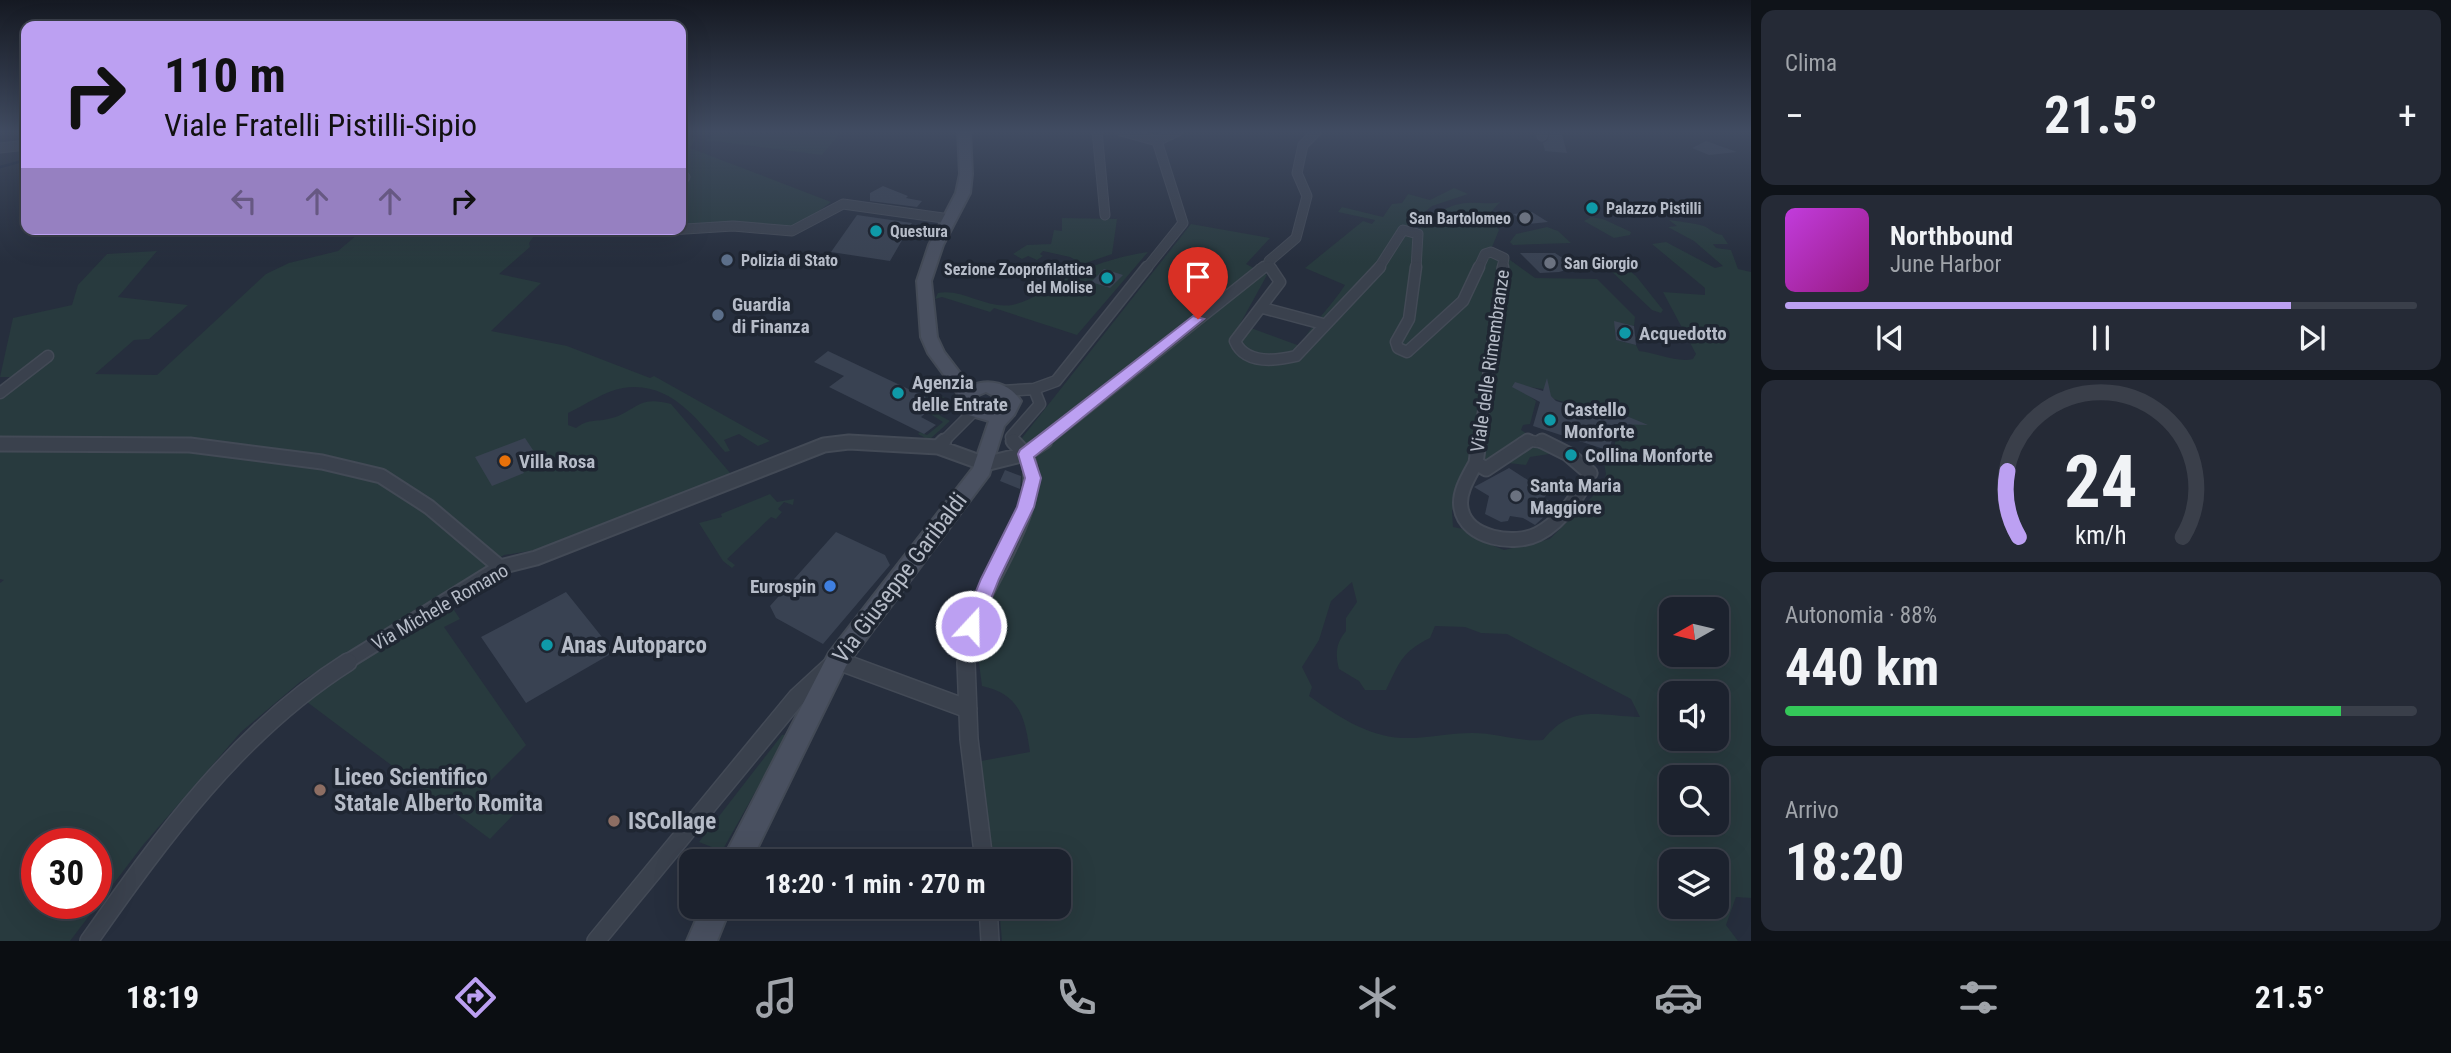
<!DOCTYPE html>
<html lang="it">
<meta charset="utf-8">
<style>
body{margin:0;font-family:"Roboto Condensed",sans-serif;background:#252a36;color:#f1f3f6;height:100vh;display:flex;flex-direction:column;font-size:26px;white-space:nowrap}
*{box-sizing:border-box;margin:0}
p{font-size:23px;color:#a0a4aa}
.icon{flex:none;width:38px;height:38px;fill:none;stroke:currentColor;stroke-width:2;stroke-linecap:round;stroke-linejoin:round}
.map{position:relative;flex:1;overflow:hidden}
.drawer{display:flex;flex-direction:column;gap:10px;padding:10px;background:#0f1319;width:700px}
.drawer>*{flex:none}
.guide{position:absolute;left:21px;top:21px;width:665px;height:214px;border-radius:14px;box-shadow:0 7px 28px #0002,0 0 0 2px #3a3f4a;background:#bca0f2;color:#111;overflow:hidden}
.needle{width:46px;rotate:262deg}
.tools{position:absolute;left:1659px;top:597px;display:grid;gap:14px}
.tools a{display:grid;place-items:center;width:70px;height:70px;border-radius:14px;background:#1c222e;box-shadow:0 7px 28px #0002,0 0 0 2px #3a3f4a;font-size:35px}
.speed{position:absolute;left:21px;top:828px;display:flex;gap:14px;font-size:35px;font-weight:700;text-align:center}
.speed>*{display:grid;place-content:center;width:91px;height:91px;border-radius:50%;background:#1c222e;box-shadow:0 7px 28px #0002,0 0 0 2px #3a3f4a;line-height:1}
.speed .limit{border:10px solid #d22;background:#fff;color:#111}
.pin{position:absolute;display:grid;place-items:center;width:60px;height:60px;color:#fff;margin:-72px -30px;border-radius:50% 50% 50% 0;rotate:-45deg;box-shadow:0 0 7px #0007}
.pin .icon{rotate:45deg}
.me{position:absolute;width:77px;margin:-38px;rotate:21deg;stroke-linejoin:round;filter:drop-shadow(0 0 5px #0008)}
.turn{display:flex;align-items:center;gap:24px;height:147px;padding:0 28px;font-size:32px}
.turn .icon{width:91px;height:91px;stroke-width:2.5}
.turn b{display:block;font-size:49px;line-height:60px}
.lanes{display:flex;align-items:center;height:66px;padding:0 28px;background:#0003;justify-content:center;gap:35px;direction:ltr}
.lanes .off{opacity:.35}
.big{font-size:52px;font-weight:700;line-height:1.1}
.drawer .widget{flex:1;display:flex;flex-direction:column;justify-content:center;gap:10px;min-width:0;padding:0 24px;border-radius:14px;background:#252a36}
.drawer .dial{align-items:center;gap:0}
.dial svg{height:182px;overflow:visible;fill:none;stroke:#3a3f4a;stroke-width:7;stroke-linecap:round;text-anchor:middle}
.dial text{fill:#f1f3f6;stroke:none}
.song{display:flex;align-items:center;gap:21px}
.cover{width:84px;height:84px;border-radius:10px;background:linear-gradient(135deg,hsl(290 70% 55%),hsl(310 70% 35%))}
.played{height:7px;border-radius:4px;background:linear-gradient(90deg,#bca0f2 80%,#3a3f4a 80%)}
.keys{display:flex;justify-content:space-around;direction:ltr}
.heat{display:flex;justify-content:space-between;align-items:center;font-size:38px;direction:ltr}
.charge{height:10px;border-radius:5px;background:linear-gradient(90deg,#34c759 88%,#3a3f4a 0)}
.trip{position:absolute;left:679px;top:849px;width:392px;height:70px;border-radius:14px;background:#1c222e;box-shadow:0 7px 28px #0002,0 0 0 2px #3a3f4a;font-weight:700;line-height:70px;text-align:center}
.menu{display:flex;height:112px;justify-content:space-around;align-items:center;background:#0b0e12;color:#a0a4aa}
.menu .icon{width:49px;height:49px}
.menu .on{color:#bca0f2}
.menu b{font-size:32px;color:#f1f3f6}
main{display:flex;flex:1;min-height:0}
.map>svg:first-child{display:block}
.green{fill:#283a3e;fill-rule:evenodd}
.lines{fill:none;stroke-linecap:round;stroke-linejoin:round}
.stream{stroke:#1a253a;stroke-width:2.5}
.building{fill:#394252}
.street-far3-casing{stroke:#434a56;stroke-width:11}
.street-far2-casing{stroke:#434a56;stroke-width:13}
.street-far1-casing{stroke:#434a56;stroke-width:17}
.street-casing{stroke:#434a56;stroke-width:20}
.secondary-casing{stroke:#434a56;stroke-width:4}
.street-far3{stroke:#3a414d;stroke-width:9}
.street-far2{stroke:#3a414d;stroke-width:10}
.street-far1{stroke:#3a414d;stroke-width:13}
.street{stroke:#3a414d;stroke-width:17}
.secondary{fill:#495060;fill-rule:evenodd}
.route{fill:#bca0f2;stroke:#7a689d;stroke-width:2}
.culture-dot{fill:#0f9aa8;stroke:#1f2632;stroke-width:2.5}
.worship-dot{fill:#6b7280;stroke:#1f2632;stroke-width:2.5}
.service-dot{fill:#5c6f8a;stroke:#1f2632;stroke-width:2.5}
.food-dot{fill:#e8710a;stroke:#1f2632;stroke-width:2.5}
.shop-dot{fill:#3f7fe0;stroke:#1f2632;stroke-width:2.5}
.education-dot{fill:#8d6e63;stroke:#1f2632;stroke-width:2.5}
.labels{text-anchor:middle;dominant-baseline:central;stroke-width:7;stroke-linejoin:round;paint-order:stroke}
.far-poi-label{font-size:16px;font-weight:bold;fill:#b6bcc8;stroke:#1f2632;text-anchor:start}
.poi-label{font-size:19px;font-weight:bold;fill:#b6bcc8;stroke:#1f2632;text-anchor:start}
.street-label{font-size:19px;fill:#b6bcc8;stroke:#1f2632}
.near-street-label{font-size:23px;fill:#b6bcc8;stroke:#1f2632}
.near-poi-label{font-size:23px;font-weight:bold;fill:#b6bcc8;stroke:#1f2632;text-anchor:start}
</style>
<main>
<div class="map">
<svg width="1751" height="941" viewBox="0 0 1751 941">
<rect width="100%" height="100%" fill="#262e3d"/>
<path class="green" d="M681,131L696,139L690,148L831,202L800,225L790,228H681Z
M720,131H842L822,155L706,140Z
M1454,188L1468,194L1432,206L1407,227L1417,230C1432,217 1447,204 1467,203C1479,202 1490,205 1500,202L1491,212L1485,213L1499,230L1492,247L1535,278L1597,279L1635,317L1634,326L1615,322L1616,340L1636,345L1639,351C1656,353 1678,363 1693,359L1696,354L1663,292L1705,295V288L1652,244L1666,242L1715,268L1723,266L1694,241L1668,227L1677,226L1669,220C1677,221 1692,223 1700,225C1708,226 1713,234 1722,235L1728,244H1713L1716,248L1731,250L1738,269L1751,272V898L1736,897L1726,925L1738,941H1002L999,907L1059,906V861H993L981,761L1030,752C1025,718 1020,694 982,686C980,667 975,645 979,626C988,579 1036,528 1040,481C1042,463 1033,450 1018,443L1191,224L1270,238L1246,264L1267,275L1240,324L1300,346C1312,323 1331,307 1345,285L1305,268L1363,221L1372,224L1375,220L1338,212L1342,207L1383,217L1392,204L1402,203L1408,194L1430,200ZM1529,387L1543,389L1554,399L1604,414L1608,410L1622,412L1635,421L1630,426L1617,425L1614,452L1618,462L1604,463L1606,474L1602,487L1550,539L1504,550L1487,543L1468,530L1453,527L1452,511L1470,466L1489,473L1508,463L1526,465L1530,457L1549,454L1550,449L1521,430L1523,425L1530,424L1536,401L1524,392ZM1352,582L1357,602L1346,618V631C1336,643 1335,654 1339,669L1359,681L1365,690H1386C1399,664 1401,652 1430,638L1435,626L1465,627L1481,633L1507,634L1631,699L1640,717C1598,716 1573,703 1543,740C1518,742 1497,733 1472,733C1449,733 1425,739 1402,738C1366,736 1336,715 1309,696L1312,687L1302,667L1319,640L1331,601ZM1671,609H1717V654H1671ZM1671,693H1717V738H1671ZM1671,777H1717V822H1671ZM1671,861H1717V906H1671Z
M1591,217L1603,219L1631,232L1630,235L1614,238L1584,221Z
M1062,218L1117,219L1112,254L1083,264L1070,257L1043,251L1040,254L1043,256L1037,260L1028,256L1022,259L1013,254L1027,245L1051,244L1054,230L1062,231Z
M1547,227L1558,231L1571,243L1513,245L1510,242L1516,234Z
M364,229H539L529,243L530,247L499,274L541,283L491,331L567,346L650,378L654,376L770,441L758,446L739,434L724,440L730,451L725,452C699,421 670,380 623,388C605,391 585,405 568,413V425L576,428C588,419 594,422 608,419C636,413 636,394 671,404L731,474L536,550L504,555L300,682L241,732L143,845L70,941H0V583L4,580L0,579V388L13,377H0L13,318L72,305L78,285L107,254L157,251L118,297L188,305L149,339L134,340L95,374L157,375L266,274L289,263L338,251ZM37,844H96V903H37Z
M1148,252L1077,335L994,308L990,312L942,297L935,299L938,293C962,288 986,309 1012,305C1032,301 1052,285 1070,276C1095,264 1121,256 1148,252Z
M1613,258L1636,276L1663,310L1661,313L1652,310L1609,269L1591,259Z
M933,392L954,402L939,415L950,421L929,440L918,434L920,432L927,435L943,422L927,412L926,398Z
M770,494L777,502L794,499L793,505L784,502L778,509L782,512L776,519L771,517L727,559L735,565L732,568L723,561L699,523L722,517L721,514Z
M450,604L460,619L444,627L526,745L480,791L514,814L490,839L303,699Z
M788,734L722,851L699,842L782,735Z"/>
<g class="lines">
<path class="stream" d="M0,167L26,160"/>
</g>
<path class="building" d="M1550,131H1561L1567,153L1545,151L1543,143L1548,140Z
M1706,141L1737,152L1709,155L1692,148Z
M883,186L908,196L906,198L922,201L917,207L870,201V193Z
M1532,212L1548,222L1528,224L1513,214Z
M857,215L912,223L890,261L831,252Z
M1520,253H1555L1576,267L1563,266L1566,270L1559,272L1540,273Z
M1104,269L1123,275L1110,288L1091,282Z
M1614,321L1634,326L1636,345L1616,340Z
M828,351L938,403L921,417L936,425L924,434L829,387L844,376L814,362Z
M1547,378L1551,396L1556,401L1602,415L1617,412L1648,425L1614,424L1610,451L1533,426L1540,402L1512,387L1515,382L1543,391Z
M525,438L539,459L520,466L524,473L492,486L475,457Z
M1509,468L1548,493L1544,498L1557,505L1535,525L1523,518L1510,516L1508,521L1501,522L1485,514L1489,496L1474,487Z
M1005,470L1021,476L1020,489L1000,481Z
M836,532L885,555L890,565L823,644L776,618L770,606Z
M566,592L614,652L526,703L481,637Z"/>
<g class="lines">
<g class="street-far3-casing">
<path id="street-far3" d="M1097,131L1105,215
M1121,131L1157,141
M1542,136L1543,131
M0,148L26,145
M681,182L685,177
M605,229L654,231L733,226L792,231L843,204L950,219
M1268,266L1269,261L1296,238L1307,196L1297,173L1303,145L1317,131
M1146,269L1183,223L1157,141L1178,131
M1260,269L1268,266L1272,269
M1378,269L1403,230L1418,234L1416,269
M1478,269L1485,254L1491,252L1504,258L1502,269"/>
</g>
<g class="street-far2-casing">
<path id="street-far2" d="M1270,267L1280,282L1235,341C1245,365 1275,361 1296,356L1380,267
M1416,267L1409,319L1396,342L1398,348L1407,352L1463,301L1479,267
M1263,308L1323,324
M1002,391L1034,389L1056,381L1147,267
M0,393L48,356
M839,443H870
M942,443L973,412
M1013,443L1011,437L1040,404L1034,389
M1043,443L1264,267
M1479,443L1503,267
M1522,443L1531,441L1548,443"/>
</g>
<g class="street-far1-casing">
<path id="street-far1" d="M1013,441L1025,454L1045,441
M0,444L190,445L322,462L381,476L429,507L500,567
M938,447L985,464L1025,454C1050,497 988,578 974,620C969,634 967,649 966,663
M1476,463L1486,469L1528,441
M1476,463C1469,476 1458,493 1461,508C1466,539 1515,546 1538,534C1561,522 1579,495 1590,473L1568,454L1542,441
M1476,463L1479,441
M345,663L500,567L536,558L824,445L849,442L938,447L944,441
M833,663L837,660L846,663"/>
</g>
<g class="street-casing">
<path id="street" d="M841,662L968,709
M966,662L969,739L984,861
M988,906L990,941
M89,941C162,837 239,731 348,662
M596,941L797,697L835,662"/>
</g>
<g class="secondary-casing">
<path id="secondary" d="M958,131H970L972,174L970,193L943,245L931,281L937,337L944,352L970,386C990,378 1009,383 1021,401L1014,415L1004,426L989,475L846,666L751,861H722L829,653L973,468L989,421L962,413L955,400L958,394L928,353L921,337L917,281L929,245L956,193L960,174ZM986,392L1003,401L1001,407L991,410L975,405L974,397Z
M702,906H731L717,941H687Z"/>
</g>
<use href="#street-far3" class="street-far3"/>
<use href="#street-far2" class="street-far2"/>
<use href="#street-far1" class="street-far1"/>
<use href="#street" class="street"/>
<use href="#secondary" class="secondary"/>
</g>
<linearGradient id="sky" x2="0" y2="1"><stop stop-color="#151922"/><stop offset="0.5" stop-color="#414c62"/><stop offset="1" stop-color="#414c62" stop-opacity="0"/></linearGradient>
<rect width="1751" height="263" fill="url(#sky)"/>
<path class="route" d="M1193,316L1204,319L1034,457L1041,478L1034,507L999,579L978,631H965L962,626L981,579L1017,507L1025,478L1018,454L1020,450Z"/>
<g class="culture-dot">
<circle cx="1592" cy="208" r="7"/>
<circle cx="876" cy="231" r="7"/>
<circle cx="1107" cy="278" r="7"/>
<circle cx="1625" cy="333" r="7"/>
<circle cx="898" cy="393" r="7"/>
<circle cx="1550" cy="420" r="7"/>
<circle cx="1571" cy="455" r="7"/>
<circle cx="547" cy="645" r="7"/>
</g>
<g class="worship-dot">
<circle cx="1525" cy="218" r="7"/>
<circle cx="1550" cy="263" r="7"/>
<circle cx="1516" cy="496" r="7"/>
</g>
<g class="service-dot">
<circle cx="727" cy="260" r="7"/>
<circle cx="718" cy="315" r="7"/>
</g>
<circle class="food-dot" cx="505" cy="461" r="7"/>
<circle class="shop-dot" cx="830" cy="586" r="7"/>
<g class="education-dot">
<circle cx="320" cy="790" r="7"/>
<circle cx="614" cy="821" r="7"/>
</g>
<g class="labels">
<g class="far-poi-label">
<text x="1606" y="208">Palazzo Pistilli</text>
<text x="1511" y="218" text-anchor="end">San Bartolomeo</text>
<text x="890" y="231">Questura</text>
<text x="741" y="260">Polizia di Stato</text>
<text x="1564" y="263">San Giorgio</text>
<text x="1093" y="269" text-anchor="end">Sezione Zooprofilattica<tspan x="1093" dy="18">del Molise</tspan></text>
</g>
<g class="poi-label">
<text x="732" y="304">Guardia<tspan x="732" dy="22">di Finanza</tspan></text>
<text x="1639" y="333">Acquedotto</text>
<text x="912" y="382">Agenzia<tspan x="912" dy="22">delle Entrate</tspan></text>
<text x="1564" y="409">Castello<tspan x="1564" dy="22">Monforte</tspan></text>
<text x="1585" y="455">Collina Monforte</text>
<text x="519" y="461">Villa Rosa</text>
<text x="1530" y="485">Santa Maria<tspan x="1530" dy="22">Maggiore</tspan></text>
<text x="816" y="586" text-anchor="end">Eurospin</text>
</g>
<g class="street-label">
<text transform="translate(1490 361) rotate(-82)">Viale delle Rimembranze</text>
<text transform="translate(440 607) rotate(-30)">Via Michele Romano</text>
</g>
<g class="near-street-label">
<text transform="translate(900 578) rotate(-53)">Via Giuseppe Garibaldi</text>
</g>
<g class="near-poi-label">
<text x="561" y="645">Anas Autoparco</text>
<text x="334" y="777">Liceo Scientifico<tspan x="334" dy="26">Statale Alberto Romita</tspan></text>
<text x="628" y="821">ISCollage</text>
</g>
</g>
</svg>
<div class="tools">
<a><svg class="needle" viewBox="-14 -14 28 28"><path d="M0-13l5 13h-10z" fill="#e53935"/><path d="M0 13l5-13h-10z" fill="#a0a4aa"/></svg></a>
<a><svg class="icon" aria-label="sound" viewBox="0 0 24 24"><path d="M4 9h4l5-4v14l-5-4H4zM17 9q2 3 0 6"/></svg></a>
<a><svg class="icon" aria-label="search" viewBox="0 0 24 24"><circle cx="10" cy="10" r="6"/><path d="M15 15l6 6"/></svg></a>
<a><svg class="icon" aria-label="layers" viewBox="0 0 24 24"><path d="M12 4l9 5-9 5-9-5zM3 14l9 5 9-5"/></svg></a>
</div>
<div class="speed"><div class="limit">30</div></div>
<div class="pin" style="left:1198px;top:319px;background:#d93025"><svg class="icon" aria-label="arrive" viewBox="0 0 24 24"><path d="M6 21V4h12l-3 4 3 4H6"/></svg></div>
<svg class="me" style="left:971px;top:626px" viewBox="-20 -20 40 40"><circle r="17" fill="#bca0f2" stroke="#fff" stroke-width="3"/><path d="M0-11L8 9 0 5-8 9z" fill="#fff"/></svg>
<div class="trip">18:20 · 1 min · 270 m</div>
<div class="guide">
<div class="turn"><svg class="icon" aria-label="right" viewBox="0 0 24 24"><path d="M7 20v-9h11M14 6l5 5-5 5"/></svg><div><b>110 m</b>Viale Fratelli Pistilli-Sipio</div></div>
<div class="lanes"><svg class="icon off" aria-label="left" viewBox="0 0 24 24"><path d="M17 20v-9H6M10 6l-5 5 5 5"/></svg><svg class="icon off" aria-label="ahead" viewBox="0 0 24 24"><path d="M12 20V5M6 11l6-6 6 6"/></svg><svg class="icon off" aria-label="ahead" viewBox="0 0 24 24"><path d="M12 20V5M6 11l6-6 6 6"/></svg><svg class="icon" aria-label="right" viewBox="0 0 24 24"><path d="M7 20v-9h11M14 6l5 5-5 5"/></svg></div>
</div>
</div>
<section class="drawer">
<div class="widget"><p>Clima</p>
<div class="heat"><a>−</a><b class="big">21.5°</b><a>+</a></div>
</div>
<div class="widget">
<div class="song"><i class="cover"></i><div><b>Northbound</b><p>June Harbor</p></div></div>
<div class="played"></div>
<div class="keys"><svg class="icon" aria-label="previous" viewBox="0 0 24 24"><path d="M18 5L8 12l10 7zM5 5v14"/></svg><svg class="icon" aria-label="pause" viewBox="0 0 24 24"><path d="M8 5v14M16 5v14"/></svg><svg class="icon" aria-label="next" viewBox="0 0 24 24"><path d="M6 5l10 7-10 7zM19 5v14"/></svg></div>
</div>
<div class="widget dial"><svg viewBox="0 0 100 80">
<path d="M14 69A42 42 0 1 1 86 69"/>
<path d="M14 69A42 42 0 0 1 9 40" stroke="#bca0f2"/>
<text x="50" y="56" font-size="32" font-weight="700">24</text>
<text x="50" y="72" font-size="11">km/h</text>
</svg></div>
<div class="widget"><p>Autonomia · 88%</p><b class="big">440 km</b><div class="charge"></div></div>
<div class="widget"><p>Arrivo</p><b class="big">18:20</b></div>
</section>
</main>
<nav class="menu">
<b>18:19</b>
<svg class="icon on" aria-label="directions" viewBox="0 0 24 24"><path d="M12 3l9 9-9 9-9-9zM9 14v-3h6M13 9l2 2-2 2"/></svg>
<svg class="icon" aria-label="music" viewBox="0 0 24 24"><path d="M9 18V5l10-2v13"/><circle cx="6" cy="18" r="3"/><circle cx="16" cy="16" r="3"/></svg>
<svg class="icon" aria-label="phone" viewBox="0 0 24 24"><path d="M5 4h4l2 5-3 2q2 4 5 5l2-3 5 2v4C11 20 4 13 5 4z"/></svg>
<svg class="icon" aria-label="climate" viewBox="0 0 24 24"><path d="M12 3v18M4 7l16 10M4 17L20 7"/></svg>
<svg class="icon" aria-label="car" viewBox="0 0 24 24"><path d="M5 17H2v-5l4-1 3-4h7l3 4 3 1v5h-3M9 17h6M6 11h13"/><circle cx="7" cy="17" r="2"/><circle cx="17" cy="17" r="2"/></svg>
<svg class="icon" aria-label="filters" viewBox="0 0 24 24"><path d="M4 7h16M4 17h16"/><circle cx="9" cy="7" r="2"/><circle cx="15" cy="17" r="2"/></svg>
<b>21.5°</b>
</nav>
